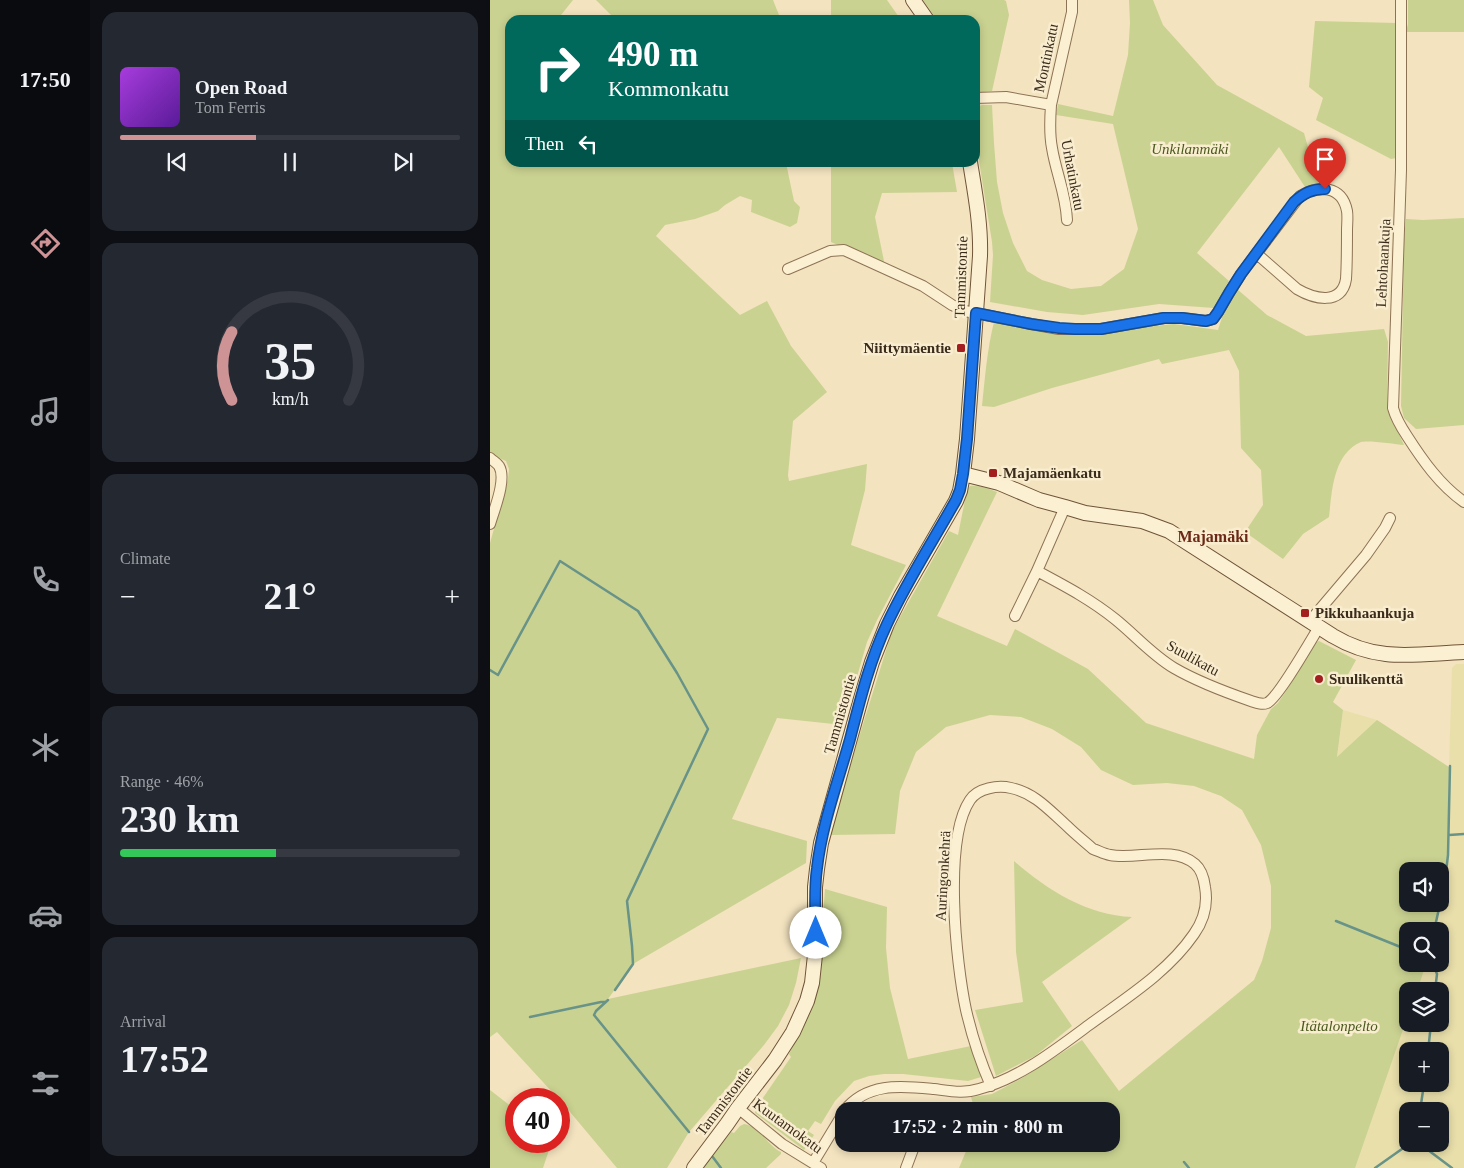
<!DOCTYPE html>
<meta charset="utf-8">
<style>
body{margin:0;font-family:"Times New Roman",serif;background:#242831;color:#f1f3f6;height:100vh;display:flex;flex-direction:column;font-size:19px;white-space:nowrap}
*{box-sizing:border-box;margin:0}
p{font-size:16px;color:#9ea1a6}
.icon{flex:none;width:28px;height:28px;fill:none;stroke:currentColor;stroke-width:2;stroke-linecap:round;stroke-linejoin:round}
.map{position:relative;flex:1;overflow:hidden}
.drawer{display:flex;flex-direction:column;gap:12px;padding:12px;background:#0d0f14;width:400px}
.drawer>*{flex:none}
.top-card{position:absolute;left:15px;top:15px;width:475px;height:152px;border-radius:15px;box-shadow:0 2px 8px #0003;background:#00695c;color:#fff;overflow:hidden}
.controls{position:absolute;left:909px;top:862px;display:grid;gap:10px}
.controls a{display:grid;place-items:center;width:50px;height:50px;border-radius:10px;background:#171b24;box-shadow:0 2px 8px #0003;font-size:25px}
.speed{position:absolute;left:15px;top:1088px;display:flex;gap:10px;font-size:25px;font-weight:700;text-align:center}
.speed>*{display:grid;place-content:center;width:65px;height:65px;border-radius:50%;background:#171b24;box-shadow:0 2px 8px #0003;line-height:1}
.speed .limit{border:8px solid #d22;background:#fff;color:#111}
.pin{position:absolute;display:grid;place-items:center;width:42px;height:42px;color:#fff;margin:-51px -21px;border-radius:50% 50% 50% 0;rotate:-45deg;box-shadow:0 0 5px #0007}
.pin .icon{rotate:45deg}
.me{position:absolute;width:55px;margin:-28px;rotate:0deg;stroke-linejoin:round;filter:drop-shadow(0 0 4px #0008)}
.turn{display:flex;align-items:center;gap:18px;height:105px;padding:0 20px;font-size:22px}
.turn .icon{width:65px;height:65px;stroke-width:2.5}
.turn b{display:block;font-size:35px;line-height:42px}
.then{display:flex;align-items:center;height:48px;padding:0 20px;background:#0003;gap:10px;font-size:19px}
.big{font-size:38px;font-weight:600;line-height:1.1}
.drawer .tile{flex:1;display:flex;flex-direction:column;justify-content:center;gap:8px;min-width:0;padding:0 18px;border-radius:15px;background:#242831}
.drawer .dial{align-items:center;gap:0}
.dial svg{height:130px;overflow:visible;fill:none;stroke:#363941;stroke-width:7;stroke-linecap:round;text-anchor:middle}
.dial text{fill:#f1f3f6;stroke:none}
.song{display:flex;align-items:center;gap:15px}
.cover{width:60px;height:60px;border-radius:8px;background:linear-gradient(135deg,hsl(280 70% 55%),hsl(270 70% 35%))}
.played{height:5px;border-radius:2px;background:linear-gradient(90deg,#ce9395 40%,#363941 40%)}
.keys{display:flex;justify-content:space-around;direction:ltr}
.heat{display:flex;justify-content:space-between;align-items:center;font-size:28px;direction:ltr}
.charge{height:8px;border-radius:4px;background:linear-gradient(90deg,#34c759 46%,#363941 0)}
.trip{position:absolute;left:345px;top:1102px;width:285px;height:50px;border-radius:15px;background:#171b24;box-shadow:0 2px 8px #0003;font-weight:600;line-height:50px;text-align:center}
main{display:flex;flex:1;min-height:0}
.tabs{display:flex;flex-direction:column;width:90px;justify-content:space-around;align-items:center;background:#090b0e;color:#9ea1a6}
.tabs .icon{width:35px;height:35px}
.tabs .active{color:#ce9395}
.tabs b{font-size:22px;color:#f1f3f6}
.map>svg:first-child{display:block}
.farmland{fill:#e9dfab;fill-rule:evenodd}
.green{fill:#cad291}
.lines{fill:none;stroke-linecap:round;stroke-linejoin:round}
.stream{stroke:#689388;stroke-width:2.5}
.street-casing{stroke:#8d7355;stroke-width:12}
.secondary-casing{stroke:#6f5438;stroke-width:16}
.street{stroke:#fcf0d3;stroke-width:10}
.secondary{stroke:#fcf0d3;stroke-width:14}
.route-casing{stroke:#114b97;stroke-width:12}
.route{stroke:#1a73e8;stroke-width:9}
.poi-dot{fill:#a31e1f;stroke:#f9edcf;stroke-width:2}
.labels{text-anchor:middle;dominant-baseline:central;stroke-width:5;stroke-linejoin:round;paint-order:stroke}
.street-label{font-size:15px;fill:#3b2b1b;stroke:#f9edcf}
.park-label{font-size:15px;font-style:italic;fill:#4b5a1f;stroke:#f9edcf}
.poi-label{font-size:15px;font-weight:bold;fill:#3b2b1b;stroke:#f9edcf;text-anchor:start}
.neighbourhood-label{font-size:16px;font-weight:bold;fill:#6c2816;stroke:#f9edcf}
</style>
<main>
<nav class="tabs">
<b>17:50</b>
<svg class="icon active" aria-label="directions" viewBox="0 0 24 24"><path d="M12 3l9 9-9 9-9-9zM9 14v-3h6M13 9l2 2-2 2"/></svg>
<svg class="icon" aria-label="music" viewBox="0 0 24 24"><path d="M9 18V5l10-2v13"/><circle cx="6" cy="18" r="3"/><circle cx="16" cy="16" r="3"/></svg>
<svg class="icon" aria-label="phone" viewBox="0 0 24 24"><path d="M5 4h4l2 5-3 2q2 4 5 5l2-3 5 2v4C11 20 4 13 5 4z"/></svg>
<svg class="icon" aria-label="climate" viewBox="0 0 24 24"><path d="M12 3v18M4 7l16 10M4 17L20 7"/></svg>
<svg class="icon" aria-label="car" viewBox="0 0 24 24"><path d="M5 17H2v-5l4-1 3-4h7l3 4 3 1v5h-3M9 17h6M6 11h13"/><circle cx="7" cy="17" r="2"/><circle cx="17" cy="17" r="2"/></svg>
<svg class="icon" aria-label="filters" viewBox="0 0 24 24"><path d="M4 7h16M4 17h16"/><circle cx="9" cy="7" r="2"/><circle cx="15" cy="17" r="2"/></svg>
</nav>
<section class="drawer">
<div class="tile">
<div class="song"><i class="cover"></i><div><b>Open Road</b><p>Tom Ferris</p></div></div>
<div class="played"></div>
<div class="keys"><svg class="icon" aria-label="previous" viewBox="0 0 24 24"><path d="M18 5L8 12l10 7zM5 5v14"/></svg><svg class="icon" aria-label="pause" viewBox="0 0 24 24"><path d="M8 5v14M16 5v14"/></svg><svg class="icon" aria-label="next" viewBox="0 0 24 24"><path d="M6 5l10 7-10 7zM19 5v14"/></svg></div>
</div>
<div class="tile dial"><svg viewBox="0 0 100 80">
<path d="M14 69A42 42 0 1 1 86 69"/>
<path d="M14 69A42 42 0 0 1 14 27" stroke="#ce9395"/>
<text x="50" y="56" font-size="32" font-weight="700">35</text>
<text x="50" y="72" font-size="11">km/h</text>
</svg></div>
<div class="tile"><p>Climate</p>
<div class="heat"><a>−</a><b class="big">21°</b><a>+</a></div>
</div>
<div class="tile"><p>Range · 46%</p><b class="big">230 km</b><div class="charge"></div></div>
<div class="tile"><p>Arrival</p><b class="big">17:52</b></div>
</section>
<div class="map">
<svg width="974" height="1168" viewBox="0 0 974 1168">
<rect width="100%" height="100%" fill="#f3e3bf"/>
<path class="farmland" d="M966,664H974V1168H708L847,758L853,710L887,720V763L959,767L962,668ZM918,871H950V904H918ZM918,931H950V964H918ZM918,991H950V1024H918ZM918,1051H950V1084H918ZM918,1111H950V1144H918Z"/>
<path class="green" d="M0,0H83L67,20H20V162L296,163L304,201L310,207L307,223L300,227L261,212L262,200L250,196L235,205L228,211L205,219L175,225L166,236L250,315L277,301L301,346L337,392L303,421L298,475L299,481L377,464L375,490L361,545L416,565L387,620L377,642L353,725L287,718L242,819L317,841L316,863L143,964L118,999L311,958L306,983L299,1005L288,1026L274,1045L199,1132L177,1168H127L75,1106L7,1032L0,1037V543L18,479L19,469L16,461L0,454Z
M106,0H283L291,20H124L122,16Z
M341,0H397L411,20H341Z
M433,0H514L516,1L519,15L502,91L485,93V20H447Z
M639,0H663L673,25L727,85L814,133L828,183L815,187L789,147L707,253L739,281L724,308L669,304L593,315L557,312L500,302L503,255L502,242L485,136V108L492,105H502L504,143L507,182L513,213L523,243L537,271L552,280L581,289L611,286L634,269L648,229L623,124L566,115L568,104L623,116L638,55L640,23Z
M918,0H974V32H916L918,24Z
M825,21L907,23L906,158L901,159L826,120L833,98L819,87Z
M341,163H462L467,192L392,193L385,217L395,266L341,242Z
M974,218V425L926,429L914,418L911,406L914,239L916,219L933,220Z
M747,289L777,315L816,336L894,329L898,342L897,410L900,411L902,419L914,445C905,444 878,440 871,442C843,454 842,491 839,517L813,534L793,559L755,532L773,505L771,470L751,448L749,371L739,350L672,364L669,359L562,388L504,407L492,406C495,378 497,350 504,322L546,330L585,334L684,324L728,330L734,311Z
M480,486C489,485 499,489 507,492L447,616L517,646L525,629L598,669L656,723L764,759L767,735L781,709L788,703L800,685L826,642L829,641L866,660L843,702L853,710L847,757L887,720L959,767L957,871L950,902V871H918V904H950L944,931H918V964H936L927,991H918L917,1018L865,1168H469L479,1144H621V1111H485L481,1097L502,1094L532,1078L592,1040L629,1091L764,980L772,961L781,928V886L771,845L752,810L731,796L704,786L677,783L643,785L611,770L591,747L562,729L531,717L500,715L456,727L426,752L410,791L405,834L341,835L351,795L402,631L459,531L468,535L477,490Z
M524,861C557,890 597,915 642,917L552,982L582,1026L545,1056L506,1076L485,1010L533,1002L526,952Z
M335,889L397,907L396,948L400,988L418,1059L481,1046L491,1077L478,1081L413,1074H394L379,1076L364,1081L345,1101L331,1124L325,1121L318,1131L324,1135L314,1150L265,1113L266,1108L301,1057L299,1054L313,1025L329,969Z
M0,1090L26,1110V1141H62L53,1168H0Z
M254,1124C268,1125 278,1146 291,1152V1154L276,1168H213L241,1132L244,1133L250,1126Z"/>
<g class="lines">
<path class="stream" d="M0,670L8,675L70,561L148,611L187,673L218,729L137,901L142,946L143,964L125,990
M959,835L974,834
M950,903L956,872L958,855L960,766
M846,921L918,950
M944,931L950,904
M943,964L947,974L945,991
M118,1000L106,1011L104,1015L199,1132
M40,1017L111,1002H115
M938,1051L941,1024
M930,1111L934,1084
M930,1144L962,1168
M222,1156L231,1168
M694,1162L699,1168
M885,1168L919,1144"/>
<g class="street-casing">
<path id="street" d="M911,0V170L903,408C906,419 911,427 917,436C933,461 950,485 974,502
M485,98L516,97L561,105L582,12V0
M561,105C560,119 559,133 562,148C566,173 576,194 577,220
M298,269L340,251L354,250L433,286L462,305L475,311L541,324L569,329H611L674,318H692L716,321L723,319L728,312L739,293L751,274L810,196C828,185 852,185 857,211C858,217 857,224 857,231C857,247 857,263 856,279C852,306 824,299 807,289L767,254
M0,458C3,461 7,463 9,466C17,479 4,510 0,524
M575,507L547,571C575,586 600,599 625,619C645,635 662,655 684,668C708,682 735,692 761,701C767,703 772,705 777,703C788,698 821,640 829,627
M525,616L547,571
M820,621L876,555L895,528L900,518
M248,1108L292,1144L331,1168
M354,1111C377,1082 411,1086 444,1089C460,1091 474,1094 489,1089C530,1078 565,1050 599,1025C636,998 678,972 704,934C714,920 718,904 715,887C714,879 712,870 705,864C683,845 646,860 620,855C614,854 609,851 603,849C594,841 585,834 577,826C560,811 545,793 521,788C508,785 488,788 480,800C453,840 466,963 476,1010C482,1036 490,1061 501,1086
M323,1163L354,1112
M416,1168L425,1144"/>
</g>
<g class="secondary-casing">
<path id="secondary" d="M423,0L437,20
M473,474L509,483L549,500L575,507L595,513L652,521L679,531L843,636C888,663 925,654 974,652
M204,1168L237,1124L248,1108L285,1060L303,1032L317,1001L322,983L325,955V887L327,869L331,843L372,695L382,662L397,624L411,596L466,501L470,491L473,474L477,439L490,256C491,224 485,193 480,162"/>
</g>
<use href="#street" class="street"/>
<use href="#secondary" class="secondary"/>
</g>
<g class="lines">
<g class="route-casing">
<path id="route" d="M326,933C325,912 324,890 327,868C332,824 348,782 360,739C370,700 380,660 397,624C417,581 443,541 466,500L470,490L473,474L477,439L486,313L541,324L569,328L585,329H611L674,318H692L716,321L723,319L728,312L739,293L751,274L804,202C814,193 822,189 835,189"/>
</g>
<use href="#route" class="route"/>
</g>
<g class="poi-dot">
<rect x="466" y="343" width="10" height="10" rx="2.5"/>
<rect x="498" y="468" width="10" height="10" rx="2.5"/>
<rect x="810" y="608" width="10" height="10" rx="2.5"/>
<circle cx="829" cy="679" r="5"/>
</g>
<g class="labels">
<g class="street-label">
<text transform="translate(556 58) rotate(-78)">Montinkatu</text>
<text transform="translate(583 175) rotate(79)">Urhatinkatu</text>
<text transform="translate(893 263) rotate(-87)">Lehtohaankuja</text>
<text transform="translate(471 277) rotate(-88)">Tammistontie</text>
<text transform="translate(703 658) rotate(29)">Suulikatu</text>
<text transform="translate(350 714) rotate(-74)">Tammistontie</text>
<text transform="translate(453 876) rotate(-87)">Auringonkehrä</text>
<text transform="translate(234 1101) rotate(-53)">Tammistontie</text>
<text transform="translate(298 1126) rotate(36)">Kuutamokatu</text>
</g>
<g class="park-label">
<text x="700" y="149">Unkilanmäki</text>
<text x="849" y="1026">Itätalonpelto</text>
</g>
<g class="poi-label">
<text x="461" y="348" text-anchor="end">Niittymäentie</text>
<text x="513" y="473">Majamäenkatu</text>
<text x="825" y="613">Pikkuhaankuja</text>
<text x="839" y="679">Suulikenttä</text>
</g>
<g class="neighbourhood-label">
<text x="723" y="536">Majamäki</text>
</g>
</g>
</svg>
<div class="controls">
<a><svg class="icon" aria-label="sound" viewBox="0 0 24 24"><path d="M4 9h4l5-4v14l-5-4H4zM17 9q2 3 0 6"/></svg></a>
<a><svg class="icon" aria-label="search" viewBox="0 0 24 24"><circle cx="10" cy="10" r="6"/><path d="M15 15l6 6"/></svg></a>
<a><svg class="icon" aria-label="layers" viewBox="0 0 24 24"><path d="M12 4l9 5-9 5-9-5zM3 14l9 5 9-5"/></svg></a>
<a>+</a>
<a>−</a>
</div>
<div class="speed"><div class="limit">40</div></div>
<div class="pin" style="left:835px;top:189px;background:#d93025"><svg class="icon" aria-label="arrive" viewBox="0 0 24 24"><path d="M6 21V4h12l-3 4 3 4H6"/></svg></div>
<svg class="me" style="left:326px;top:933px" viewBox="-20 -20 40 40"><circle r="19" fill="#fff"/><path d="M0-13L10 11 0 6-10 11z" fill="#1a73e8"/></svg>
<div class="trip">17:52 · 2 min · 800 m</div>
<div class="top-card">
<div class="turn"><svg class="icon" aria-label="right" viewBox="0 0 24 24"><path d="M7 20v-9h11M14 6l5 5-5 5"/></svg><div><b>490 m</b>Kommonkatu</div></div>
<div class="then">Then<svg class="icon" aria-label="left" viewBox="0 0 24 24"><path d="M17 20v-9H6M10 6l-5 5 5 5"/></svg></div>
</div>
</div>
</main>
